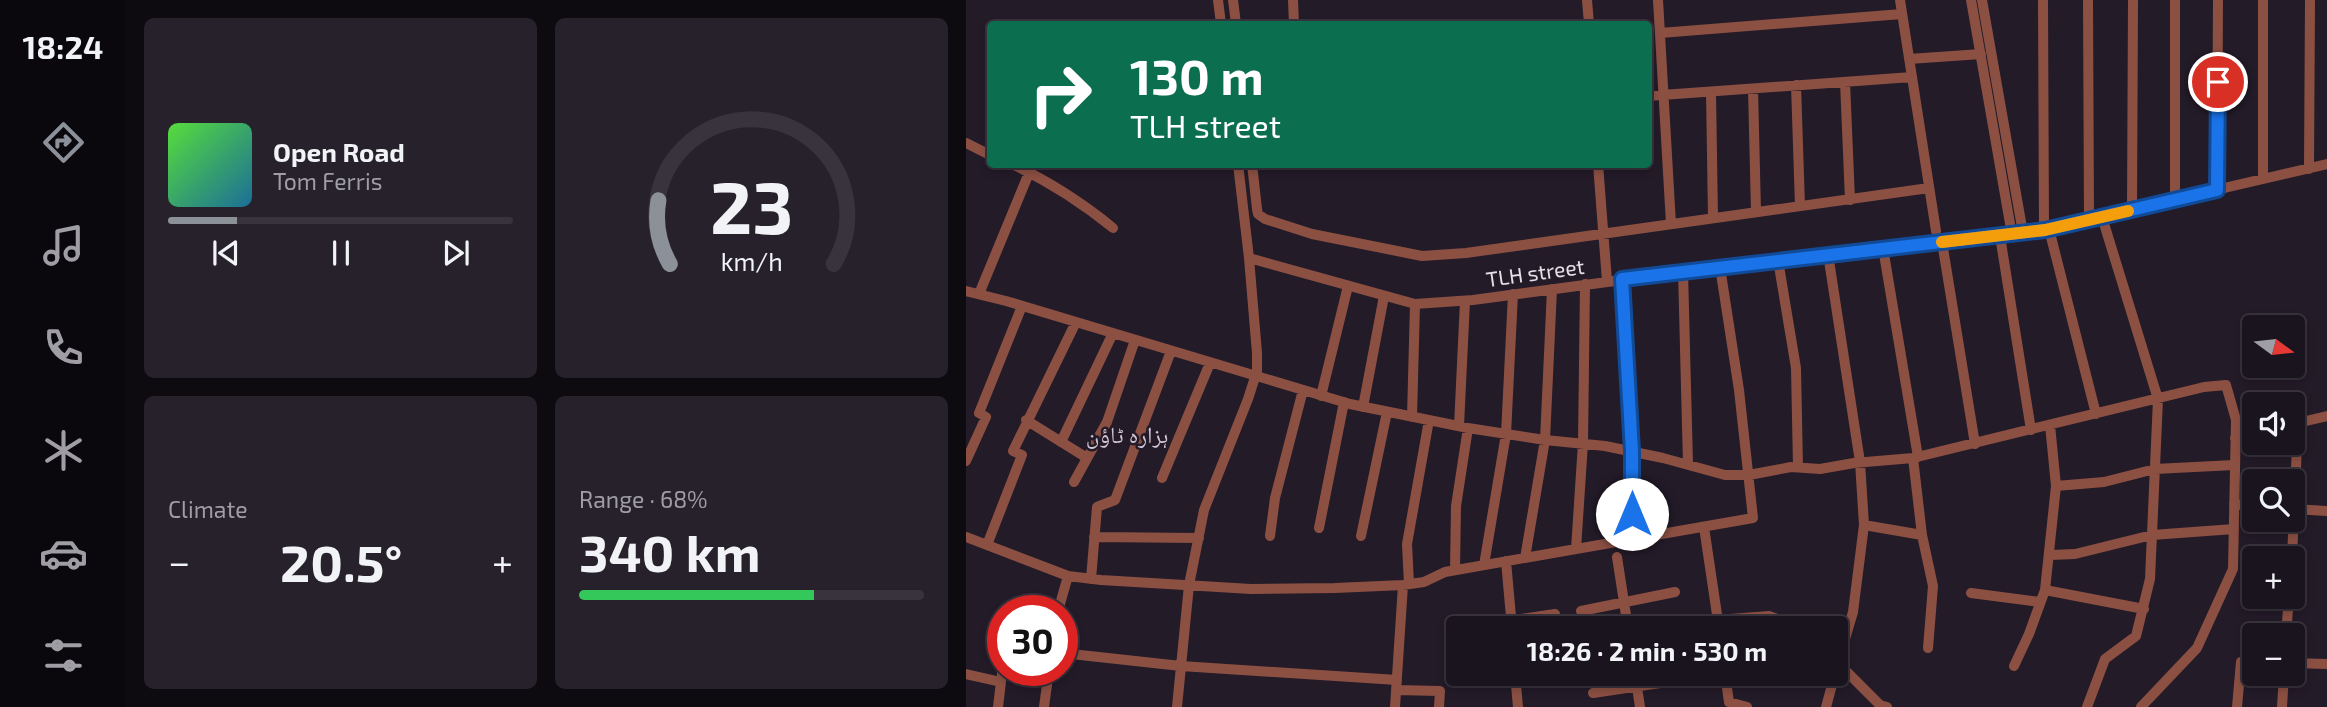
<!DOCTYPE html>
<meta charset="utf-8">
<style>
body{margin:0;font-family:"Exo 2","Noto Naskh Arabic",sans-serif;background:#27212b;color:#f1f3f6;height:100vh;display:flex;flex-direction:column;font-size:26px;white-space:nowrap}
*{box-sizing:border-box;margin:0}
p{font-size:23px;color:#9f9ea4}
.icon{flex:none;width:38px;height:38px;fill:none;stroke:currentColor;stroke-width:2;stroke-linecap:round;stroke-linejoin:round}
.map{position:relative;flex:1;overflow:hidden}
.drawer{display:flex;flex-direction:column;gap:18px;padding:18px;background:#0e0b10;width:840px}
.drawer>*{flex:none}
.guide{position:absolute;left:21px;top:21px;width:665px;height:147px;border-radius:7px;box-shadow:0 4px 10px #0003,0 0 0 2px #38333c;background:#0b6e4f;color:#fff;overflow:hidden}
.needle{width:46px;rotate:105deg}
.tools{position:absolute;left:1276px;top:315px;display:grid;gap:14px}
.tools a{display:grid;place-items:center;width:63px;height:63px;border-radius:7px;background:#1a141e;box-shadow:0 4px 10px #0003,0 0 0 2px #38333c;font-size:35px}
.speed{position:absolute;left:21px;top:595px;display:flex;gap:14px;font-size:35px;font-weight:700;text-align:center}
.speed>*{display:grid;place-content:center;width:91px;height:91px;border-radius:50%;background:#1a141e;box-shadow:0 4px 10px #0003,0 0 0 2px #38333c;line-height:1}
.speed .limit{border:10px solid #d22;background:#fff;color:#111}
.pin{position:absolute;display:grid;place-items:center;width:60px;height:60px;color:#fff;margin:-30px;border:4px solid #fff;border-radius:50%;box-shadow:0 2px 7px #0007}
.me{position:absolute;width:77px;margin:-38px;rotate:0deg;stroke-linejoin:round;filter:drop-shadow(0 0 5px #0008)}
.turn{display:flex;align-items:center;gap:24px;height:147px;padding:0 28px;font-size:32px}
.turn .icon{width:91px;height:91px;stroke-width:2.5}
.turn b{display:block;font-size:49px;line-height:60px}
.big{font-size:52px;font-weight:700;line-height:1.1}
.drawer .widget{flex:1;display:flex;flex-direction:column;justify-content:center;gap:10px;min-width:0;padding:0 24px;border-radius:10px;background:#27212b}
.drawer .dial{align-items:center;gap:0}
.dial svg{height:182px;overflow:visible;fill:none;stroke:#38333c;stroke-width:7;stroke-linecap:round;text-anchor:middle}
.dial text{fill:#f1f3f6;stroke:none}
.song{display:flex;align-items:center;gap:21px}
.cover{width:84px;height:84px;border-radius:10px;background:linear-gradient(135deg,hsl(110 70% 55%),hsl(200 70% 35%))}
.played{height:7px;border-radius:4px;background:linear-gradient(90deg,#8c9099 20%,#38333c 20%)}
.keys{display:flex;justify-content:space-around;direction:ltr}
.heat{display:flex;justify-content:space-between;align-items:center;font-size:38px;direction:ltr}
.charge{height:10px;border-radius:5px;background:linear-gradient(90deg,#34c759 68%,#38333c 0)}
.drawer .tiles{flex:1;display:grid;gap:18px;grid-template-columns:repeat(2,1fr)}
.trip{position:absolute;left:480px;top:616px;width:402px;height:70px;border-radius:7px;background:#1a141e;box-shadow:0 4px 10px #0003,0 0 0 2px #38333c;font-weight:700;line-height:70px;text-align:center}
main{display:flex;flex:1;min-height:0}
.dock{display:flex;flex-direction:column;width:126px;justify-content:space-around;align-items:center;background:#0a080c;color:#9f9ea4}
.dock .icon{width:49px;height:49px}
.dock .selected{color:#8c9099}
.dock b{font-size:32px;color:#f1f3f6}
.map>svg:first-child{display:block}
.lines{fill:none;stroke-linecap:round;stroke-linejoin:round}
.street{stroke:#8c5043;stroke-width:10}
.route-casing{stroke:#114b97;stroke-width:18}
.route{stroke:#1a73e8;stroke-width:12}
.slow{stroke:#f59e0b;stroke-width:12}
.labels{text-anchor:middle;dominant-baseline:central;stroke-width:5;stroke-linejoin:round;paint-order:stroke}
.street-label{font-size:21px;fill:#e6e0e9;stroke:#231b28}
.neighbourhood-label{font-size:23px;fill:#d0c5d6;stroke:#231b28}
</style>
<main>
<nav class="dock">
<b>18:24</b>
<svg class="icon selected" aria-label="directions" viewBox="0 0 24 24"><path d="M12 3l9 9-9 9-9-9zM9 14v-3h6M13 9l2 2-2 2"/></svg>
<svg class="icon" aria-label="music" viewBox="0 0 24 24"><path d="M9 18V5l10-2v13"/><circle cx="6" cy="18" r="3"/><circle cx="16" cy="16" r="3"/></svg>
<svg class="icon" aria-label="phone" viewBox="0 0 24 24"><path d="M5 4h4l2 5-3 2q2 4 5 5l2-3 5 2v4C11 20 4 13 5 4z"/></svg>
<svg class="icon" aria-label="climate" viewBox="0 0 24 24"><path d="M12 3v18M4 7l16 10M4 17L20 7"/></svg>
<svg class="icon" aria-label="car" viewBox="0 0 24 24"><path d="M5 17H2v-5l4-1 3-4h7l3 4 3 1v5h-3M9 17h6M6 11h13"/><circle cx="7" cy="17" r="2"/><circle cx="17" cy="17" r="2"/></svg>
<svg class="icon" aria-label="filters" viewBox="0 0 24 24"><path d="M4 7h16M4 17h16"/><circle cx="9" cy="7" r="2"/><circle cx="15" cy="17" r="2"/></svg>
</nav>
<section class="drawer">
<div class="tiles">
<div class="widget">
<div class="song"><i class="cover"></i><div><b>Open Road</b><p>Tom Ferris</p></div></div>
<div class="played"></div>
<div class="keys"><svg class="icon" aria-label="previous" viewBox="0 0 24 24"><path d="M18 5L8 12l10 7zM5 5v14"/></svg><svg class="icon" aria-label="pause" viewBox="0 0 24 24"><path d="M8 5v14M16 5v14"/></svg><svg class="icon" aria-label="next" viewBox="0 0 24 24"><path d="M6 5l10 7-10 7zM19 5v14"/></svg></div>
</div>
<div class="widget dial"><svg viewBox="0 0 100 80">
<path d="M14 69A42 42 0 1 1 86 69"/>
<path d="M14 69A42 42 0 0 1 9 41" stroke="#8c9099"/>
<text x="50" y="56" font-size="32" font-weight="700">23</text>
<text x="50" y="72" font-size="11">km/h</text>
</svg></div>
<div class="widget"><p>Climate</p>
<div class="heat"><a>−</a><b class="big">20.5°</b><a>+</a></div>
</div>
<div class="widget"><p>Range · 68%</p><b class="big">340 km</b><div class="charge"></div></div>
</div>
</section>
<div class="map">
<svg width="1361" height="707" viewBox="0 0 1361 707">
<rect width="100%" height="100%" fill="#231b28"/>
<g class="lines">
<path class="street" d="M252,0L255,24
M267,0L270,24
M327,0L328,24
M621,0L623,24
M692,0L705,224
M934,0L970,231
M1005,0L1046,235
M1016,0L1057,233
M1077,0L1078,230
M1122,0L1123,220
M694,33L936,14
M943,59L1015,54
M879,82L884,200
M830,85L834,206
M787,89L790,212
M745,92L747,218
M682,96L946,77
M0,143L24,155
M46,164C84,182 114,201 147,228
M286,164L291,209L292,214L299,219L346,234L456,256L500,253L963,188
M632,164L641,281
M1343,169L1344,0
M1297,179V0
M1251,190L1252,0
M1209,200V0
M1166,210L1167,0
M1083,229L1130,414
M1034,236L1065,430
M976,242L1009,444
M917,248L952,457
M862,254L894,462L898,525L887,612L870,669
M283,258L449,304L507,300L798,261L1078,230L1361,164
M812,260L830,368L832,467
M717,271L722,464
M656,279L666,451V540
M0,291L40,301L384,404L502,428L579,440L639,446L697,458L759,475H783L825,467L854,469L888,463L947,458L1238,387L1260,385L1270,420L1267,569L1231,648L1175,707
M13,294L63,173
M355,396L382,286
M397,407L418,296
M446,417L449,304
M60,420L121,458
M1327,424L1361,416
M493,426L499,301
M1269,438L1288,434
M95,442L147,333
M947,458L956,535L967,586L962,648
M0,461L20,417L13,413L56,306
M196,478L244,363
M108,482L141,422L169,340
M1090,486L1138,482L1189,469L1268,465
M1268,504L1288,506
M1327,509L1361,511
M898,525L956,535
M738,527L753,628
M353,528L378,402
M304,536L309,498L337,390
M395,536L421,412
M0,537L102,576L135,580L285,589L369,588L437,585L458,582L479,572L787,518L773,390L754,267
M128,537L233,538
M21,545L56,455L47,451L110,322
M610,549L617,443L619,284
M1084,555L1109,554L1186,535L1268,529
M651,557L662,628
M559,558L579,440L586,289
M1326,558L1332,423
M540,561L546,628
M518,565L540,434L547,294
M489,570L490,506L502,428
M125,579L131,507L149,500L205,351
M443,584L441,544L463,420
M1079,590L1178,609
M1005,593L1074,602
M92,611L102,576
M615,611L709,592
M751,620L803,616L835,628
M500,627L589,614
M1320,635L1323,597
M96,653L215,666L431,680
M870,661L914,705L921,707
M1326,663L1361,664
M1048,666L1063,634L1079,590L1090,486L1084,425
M0,674L35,682
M549,674L552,707
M669,674L674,707
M759,674L763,702L781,707
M508,683L569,674
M430,690L474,691L473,707
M627,693L721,679
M32,707L37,665
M78,707L83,670
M211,707L223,585L238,510L282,399L291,371V353L283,258L272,164
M429,707L437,585
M860,707L869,674
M1121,707L1139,659L1170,636L1184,579L1192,399L1136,217
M1271,707L1275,662H1288
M1316,707L1318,674"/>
</g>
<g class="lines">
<g class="route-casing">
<path id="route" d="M666,514V451L656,279L1079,230L1251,190L1252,82"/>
</g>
<use href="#route" class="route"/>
<path class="slow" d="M976,242L1079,230L1162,211"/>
</g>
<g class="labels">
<g class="street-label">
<text transform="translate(569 272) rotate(-8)">TLH street</text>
</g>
<g class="neighbourhood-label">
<text x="161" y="434">ہزارہ ٹاؤن</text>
</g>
</g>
</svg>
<div class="tools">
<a><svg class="needle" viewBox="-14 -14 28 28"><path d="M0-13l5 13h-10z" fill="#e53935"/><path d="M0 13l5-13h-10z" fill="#9f9ea4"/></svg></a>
<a><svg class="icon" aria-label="sound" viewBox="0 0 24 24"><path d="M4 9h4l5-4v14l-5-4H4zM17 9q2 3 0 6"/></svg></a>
<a><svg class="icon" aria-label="search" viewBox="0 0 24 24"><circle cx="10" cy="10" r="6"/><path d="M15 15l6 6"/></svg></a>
<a>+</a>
<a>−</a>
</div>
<div class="speed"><div class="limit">30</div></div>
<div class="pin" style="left:1252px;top:82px;background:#d93025"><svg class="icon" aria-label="arrive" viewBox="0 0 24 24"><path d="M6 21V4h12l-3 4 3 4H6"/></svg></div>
<svg class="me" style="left:666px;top:514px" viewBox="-20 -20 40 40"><circle r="19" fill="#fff"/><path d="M0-13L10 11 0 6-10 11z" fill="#1a73e8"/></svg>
<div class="trip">18:26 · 2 min · 530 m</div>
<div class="guide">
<div class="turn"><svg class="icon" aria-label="right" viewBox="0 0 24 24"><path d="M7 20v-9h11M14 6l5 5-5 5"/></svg><div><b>130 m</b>TLH street</div></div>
</div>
</div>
</main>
